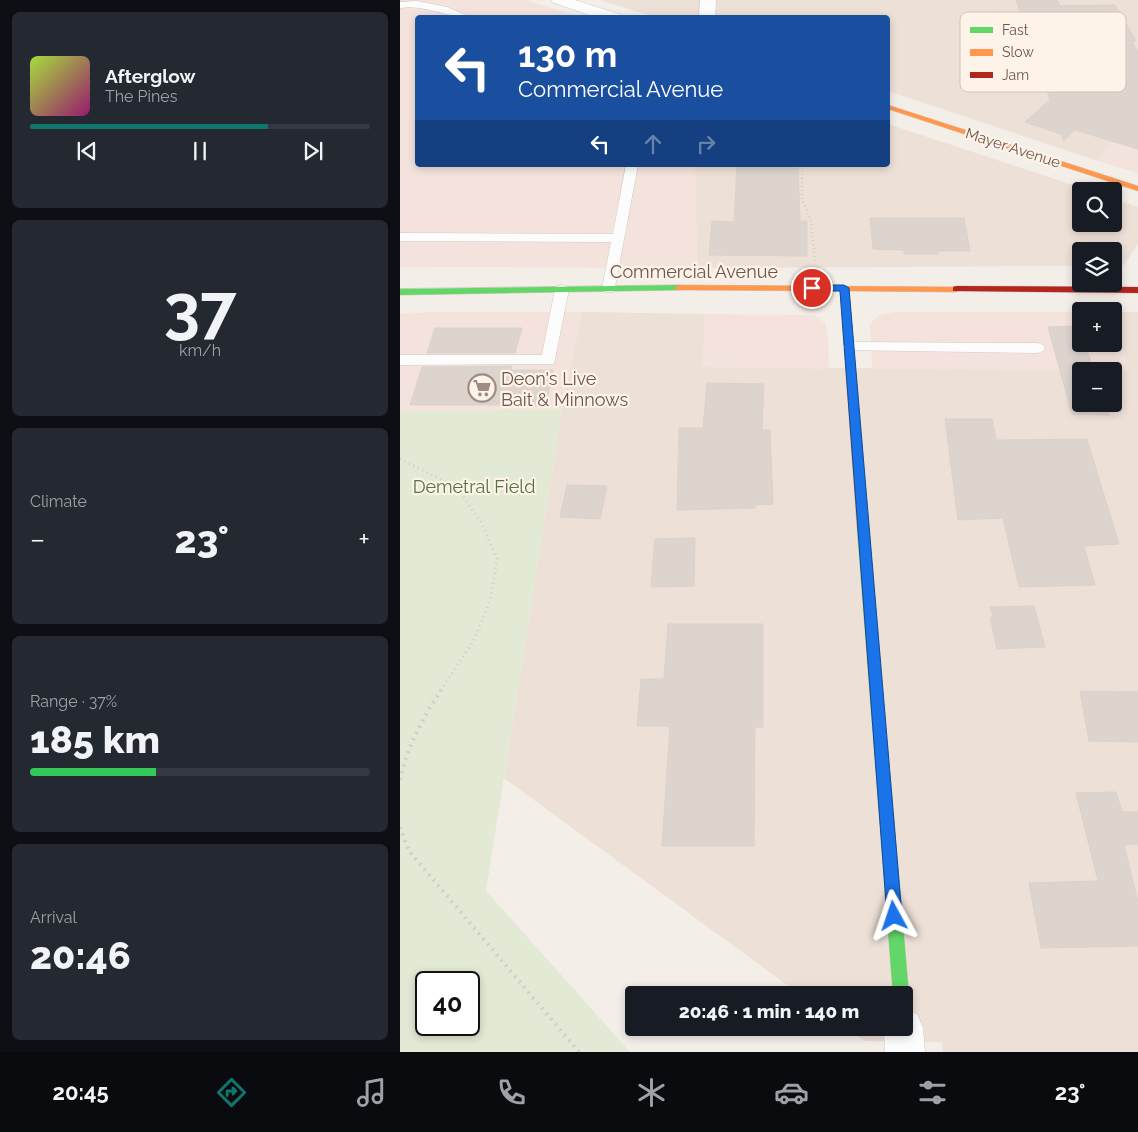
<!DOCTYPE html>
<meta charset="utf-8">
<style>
body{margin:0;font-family:Raleway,sans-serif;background:#242831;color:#f1f3f6;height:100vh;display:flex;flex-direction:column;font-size:19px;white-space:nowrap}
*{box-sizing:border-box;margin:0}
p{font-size:16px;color:#9ea1a6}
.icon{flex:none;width:28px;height:28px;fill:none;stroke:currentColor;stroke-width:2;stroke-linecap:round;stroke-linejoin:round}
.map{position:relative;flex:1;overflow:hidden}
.drawer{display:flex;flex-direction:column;gap:12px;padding:12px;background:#0d0f14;width:400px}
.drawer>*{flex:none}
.top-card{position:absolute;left:15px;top:15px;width:475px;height:152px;border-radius:5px;box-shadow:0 2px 8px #0003;background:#1a4fa0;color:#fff;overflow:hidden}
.tools{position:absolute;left:672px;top:182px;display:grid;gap:10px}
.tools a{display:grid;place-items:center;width:50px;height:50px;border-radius:5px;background:#171b24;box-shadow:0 2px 8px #0003;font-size:25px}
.speed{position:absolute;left:15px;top:971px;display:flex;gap:10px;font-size:25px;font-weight:700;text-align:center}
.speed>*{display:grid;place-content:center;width:65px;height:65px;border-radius:50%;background:#171b24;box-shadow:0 2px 8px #0003;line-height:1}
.speed .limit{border:2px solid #111;border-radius:8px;background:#fff;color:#111}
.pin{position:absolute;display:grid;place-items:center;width:42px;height:42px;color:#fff;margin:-21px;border:2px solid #fff;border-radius:50%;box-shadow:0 1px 5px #0007}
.me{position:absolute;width:55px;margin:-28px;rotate:355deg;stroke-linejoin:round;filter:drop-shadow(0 0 4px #0008)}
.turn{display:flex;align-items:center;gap:18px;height:105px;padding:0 20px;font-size:22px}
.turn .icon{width:65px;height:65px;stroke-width:2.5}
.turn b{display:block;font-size:35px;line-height:42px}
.lanes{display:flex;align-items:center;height:48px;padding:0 20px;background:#0003;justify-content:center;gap:25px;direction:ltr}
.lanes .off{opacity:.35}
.big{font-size:38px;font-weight:800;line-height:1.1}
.drawer .widget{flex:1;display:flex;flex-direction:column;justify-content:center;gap:8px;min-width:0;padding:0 18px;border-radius:8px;background:#242831}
.drawer .dial{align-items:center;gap:0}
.dial b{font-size:65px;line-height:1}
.song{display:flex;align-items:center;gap:15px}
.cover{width:60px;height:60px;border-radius:8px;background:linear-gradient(135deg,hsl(80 70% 55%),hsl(320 70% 35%))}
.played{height:5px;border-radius:2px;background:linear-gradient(90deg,#0f766e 70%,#363941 70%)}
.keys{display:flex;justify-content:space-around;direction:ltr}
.heat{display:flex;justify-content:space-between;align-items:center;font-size:28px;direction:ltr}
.charge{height:8px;border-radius:4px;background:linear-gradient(90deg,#34c759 37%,#363941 0)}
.trip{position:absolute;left:225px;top:986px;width:288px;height:50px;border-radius:5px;background:#171b24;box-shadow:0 2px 8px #0003;font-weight:800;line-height:50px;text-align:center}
.tabs{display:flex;height:80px;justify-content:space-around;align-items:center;background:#090b0e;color:#9ea1a6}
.tabs .icon{width:35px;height:35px}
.tabs .active{color:#0f766e}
.tabs b{font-size:22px;color:#f1f3f6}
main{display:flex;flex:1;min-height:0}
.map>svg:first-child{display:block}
.residential{fill:#ede0d6;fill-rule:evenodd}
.commercial{fill:#f4e3dc}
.green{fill:#e2e9d4;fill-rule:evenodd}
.building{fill:#ddd4ce;stroke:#dcd1cb}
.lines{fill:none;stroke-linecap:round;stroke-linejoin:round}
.lane-casing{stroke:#d1cac4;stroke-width:1}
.street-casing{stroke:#d1cac4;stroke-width:1}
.fast-casing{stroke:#d3cac4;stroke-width:1}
.slow-casing{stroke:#d3cac4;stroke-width:1}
.jam-casing{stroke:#d3cac4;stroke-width:1}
.path-far3{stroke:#d6cdc9;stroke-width:2;stroke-dasharray:0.5 2.5;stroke-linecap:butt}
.path-far2{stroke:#d6cdc9;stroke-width:2.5;stroke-dasharray:1 3;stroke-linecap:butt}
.path-far1{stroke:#d6cdc9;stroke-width:3;stroke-dasharray:1 4;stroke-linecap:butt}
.path{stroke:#d6cdc9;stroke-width:4;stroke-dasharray:2 5;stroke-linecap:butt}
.lane{fill:#fdfcfc;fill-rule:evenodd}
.street{fill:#fdfcfc;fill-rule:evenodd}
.fast{fill:#63d668;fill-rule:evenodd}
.slow{fill:#ff974d;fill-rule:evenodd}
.jam{fill:#b3261e;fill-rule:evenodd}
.route{fill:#1a73e8;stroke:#114b97}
.labels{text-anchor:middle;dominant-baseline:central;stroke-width:4.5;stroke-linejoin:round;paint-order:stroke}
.far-street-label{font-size:15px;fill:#6f554c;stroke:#fdf3e8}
.street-label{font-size:18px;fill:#6f554c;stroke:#fdf3e8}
.poi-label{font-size:18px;fill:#6f554c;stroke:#fdf3e8;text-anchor:start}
.park-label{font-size:18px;fill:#567345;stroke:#fdf3e8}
.key{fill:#fdf3e8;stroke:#d2c4b9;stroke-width:1}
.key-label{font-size:14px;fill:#6f554c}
</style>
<main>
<section class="drawer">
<div class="widget">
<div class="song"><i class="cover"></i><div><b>Afterglow</b><p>The Pines</p></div></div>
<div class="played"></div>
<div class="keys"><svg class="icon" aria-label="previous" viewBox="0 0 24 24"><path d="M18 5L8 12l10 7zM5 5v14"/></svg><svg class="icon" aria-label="pause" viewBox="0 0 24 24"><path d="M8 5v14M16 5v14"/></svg><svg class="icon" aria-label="next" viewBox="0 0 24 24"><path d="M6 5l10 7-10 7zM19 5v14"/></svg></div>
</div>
<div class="widget dial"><b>37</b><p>km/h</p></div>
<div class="widget"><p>Climate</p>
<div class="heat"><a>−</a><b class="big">23°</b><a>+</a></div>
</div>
<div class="widget"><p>Range · 37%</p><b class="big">185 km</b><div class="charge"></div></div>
<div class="widget"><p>Arrival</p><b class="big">20:46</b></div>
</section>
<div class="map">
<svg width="738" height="1052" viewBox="0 0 738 1052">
<rect width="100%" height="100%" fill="#f4eee8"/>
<path class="residential" d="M200,0H738V136H716L698,161L488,91V18L255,17Z
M488,124L691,191H681V224H714V199L738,207V244L724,265H714V251H681V266L297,268L295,165H488Z
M182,312L305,314L303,367L728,370L714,324V312H738V1052H543L542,1042L465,1041L446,1028H504V995H401L104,778L162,409ZM681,371H714V404H681Z"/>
<path class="commercial" d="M0,0H125L181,17L18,18V165H295L297,268L0,267Z
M716,136H738V173L698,161Z
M33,312H182L162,409L0,412V314Z
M495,312H681V344H714V324L728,370L472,369L470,324L479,315Z
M305,314L415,315L425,323L428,337L429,369L302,367Z"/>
<path class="green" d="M162,409L86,891L230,1052H0V412ZM26,982H69V1025H26Z"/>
<path class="building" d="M616,0H657L660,6L715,5L736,41H732L738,53V149L675,130L664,141L661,134L625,122L650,100Z
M337,165H398L400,221H407V256L309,255L312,221L334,222Z
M470,218H564L570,251H538V254H504V250L473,249Z
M680,326L681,344H685L694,371H681V404H705L709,415L672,414L648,327Z
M35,328H122L115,353H27Z
M112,366L111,370H153L146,405H10L22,367Z
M307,383L364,384L362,430H370L373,504L355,505V508L277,510L279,428H303Z
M545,419H592L596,440L687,439L719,544L684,546L695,585L619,587L603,518L558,520Z
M167,485L207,486L200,519L160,517Z
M295,538L294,586L251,587L255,539Z
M634,606L645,647L597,649L590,617H593L590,607Z
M268,624H363V727H355L354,846H262L270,726H237L241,679H264Z
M680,691L738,692V742L689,741Z
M716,792L722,812H738V844L724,845L738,902V946L641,948L629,883L698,881L676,793Z"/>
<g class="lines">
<g class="lane-casing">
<path id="lane" d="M17,1L47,7L73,18C47,18 26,4 0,8V2Z
M226,165H238L214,292H204L202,289L211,242L0,241V233L213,234Z
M162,285L167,286L169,289L154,364L0,365V355H142L155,289L157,286Z
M449,342L638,343L643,345L645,348L643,351L638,353L444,350L442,347L444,344Z"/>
</g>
<g class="street-casing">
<path id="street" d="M151,0H175L222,15L224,18H198L154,3Z
M300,0H316L315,18H299Z
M504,1009L517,1014L523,1028L525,1052H485L484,1028H504Z"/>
</g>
<g class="fast-casing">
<path id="fast" d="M279,285L284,288L282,290L0,295V289Z
M463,524L467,525L469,528L509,995L507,1001L504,1002V995H493L457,528L459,525Z"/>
</g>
<g class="slow-casing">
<path id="slow" d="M488,105L738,186V191L488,109Z
M279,285L559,287V291L556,292L449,291L469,528L467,531H459L457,528L440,291L276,290L274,288Z"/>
</g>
<g class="jam-casing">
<path id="jam" d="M556,286L738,287V293L553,291V287Z"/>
</g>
<path class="path-far3" d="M402,165V179"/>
<path class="path-far2" d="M402,178V199L411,221L415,261"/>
<path class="path-far1" d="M0,459L56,487L81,522L97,558L91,598L74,640L41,690"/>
<path class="path" d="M0,780C7,747 23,717 42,689
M0,827L9,851L179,1052"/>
<use href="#lane" class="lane"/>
<use href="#street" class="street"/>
<use href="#fast" class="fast"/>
<use href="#slow" class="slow"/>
<use href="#jam" class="jam"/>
</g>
<path class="route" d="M444,285L449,288L502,916L500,922L494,924L489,922L487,916L440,291H412L407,288L412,285Z"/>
<defs>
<g id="supermarket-ring" transform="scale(1.4375)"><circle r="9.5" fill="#fdf3e8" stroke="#9e8b83" stroke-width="1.5"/><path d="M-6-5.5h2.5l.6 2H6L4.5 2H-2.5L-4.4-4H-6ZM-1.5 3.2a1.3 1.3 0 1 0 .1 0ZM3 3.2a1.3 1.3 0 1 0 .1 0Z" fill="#9e8b83"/></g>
</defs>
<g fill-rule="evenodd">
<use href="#supermarket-ring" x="82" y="388"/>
</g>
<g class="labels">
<g class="far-street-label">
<text transform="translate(613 148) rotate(18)">Mayer Avenue</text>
</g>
<g class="street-label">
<text x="294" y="271">Commercial Avenue</text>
</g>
<g class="poi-label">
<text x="101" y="378">Deon's Live<tspan x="101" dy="21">Bait &amp; Minnows</tspan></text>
</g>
<g class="park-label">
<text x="74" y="486">Demetral Field</text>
</g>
</g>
<rect x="560" y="12" width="166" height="80" rx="8" class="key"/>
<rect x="570" y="27" width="23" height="6" fill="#63d668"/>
<rect x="570" y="49" width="23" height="7" fill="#ff974d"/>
<rect x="570" y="72" width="23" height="6" fill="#b3261e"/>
<g class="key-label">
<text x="602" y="35">Fast</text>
<text x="602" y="57">Slow</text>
<text x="602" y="80">Jam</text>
</g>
</svg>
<div class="tools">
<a><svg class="icon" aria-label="search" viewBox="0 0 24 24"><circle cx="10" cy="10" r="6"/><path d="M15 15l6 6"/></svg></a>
<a><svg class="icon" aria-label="layers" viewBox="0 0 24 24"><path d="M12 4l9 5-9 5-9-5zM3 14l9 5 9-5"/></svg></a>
<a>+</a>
<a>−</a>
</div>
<div class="speed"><div class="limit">40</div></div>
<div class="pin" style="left:412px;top:288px;background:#d93025"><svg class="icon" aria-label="arrive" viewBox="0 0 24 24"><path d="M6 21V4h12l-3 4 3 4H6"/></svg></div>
<svg class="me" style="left:494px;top:916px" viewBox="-20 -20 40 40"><path d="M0-17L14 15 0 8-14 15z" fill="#1a73e8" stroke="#fff" stroke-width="4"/></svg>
<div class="trip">20:46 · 1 min · 140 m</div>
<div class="top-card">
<div class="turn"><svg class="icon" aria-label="left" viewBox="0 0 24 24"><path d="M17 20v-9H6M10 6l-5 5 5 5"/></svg><div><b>130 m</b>Commercial Avenue</div></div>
<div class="lanes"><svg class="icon" aria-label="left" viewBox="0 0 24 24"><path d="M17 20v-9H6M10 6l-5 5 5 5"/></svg><svg class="icon off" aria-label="ahead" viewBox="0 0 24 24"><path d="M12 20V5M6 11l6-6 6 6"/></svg><svg class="icon off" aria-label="right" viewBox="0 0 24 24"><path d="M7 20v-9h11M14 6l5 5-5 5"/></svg></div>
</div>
</div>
</main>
<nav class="tabs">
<b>20:45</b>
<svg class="icon active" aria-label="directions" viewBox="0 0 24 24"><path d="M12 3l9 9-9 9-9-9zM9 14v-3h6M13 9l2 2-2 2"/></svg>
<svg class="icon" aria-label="music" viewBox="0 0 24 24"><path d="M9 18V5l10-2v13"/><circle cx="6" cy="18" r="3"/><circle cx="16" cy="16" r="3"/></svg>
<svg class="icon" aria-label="phone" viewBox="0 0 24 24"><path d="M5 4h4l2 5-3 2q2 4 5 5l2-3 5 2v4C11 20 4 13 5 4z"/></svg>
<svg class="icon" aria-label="climate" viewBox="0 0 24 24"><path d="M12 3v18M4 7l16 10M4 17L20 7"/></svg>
<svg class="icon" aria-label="car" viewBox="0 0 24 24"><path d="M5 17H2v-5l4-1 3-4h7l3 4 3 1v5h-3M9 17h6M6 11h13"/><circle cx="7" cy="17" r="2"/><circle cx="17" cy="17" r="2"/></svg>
<svg class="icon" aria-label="filters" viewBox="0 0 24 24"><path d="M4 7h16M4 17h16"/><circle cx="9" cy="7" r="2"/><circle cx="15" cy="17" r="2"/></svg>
<b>23°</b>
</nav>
